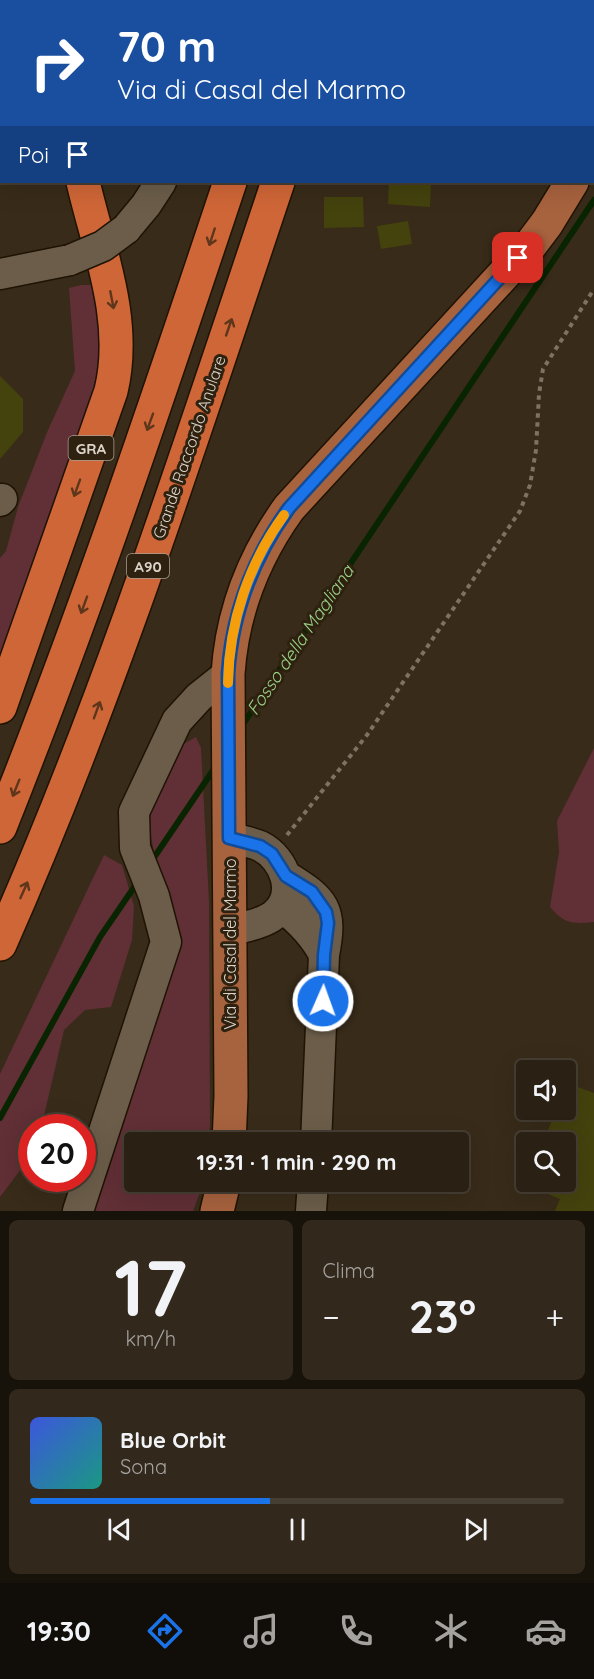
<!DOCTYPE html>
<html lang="it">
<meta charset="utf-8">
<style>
body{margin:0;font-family:Quicksand,sans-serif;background:#32281c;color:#f1f3f6;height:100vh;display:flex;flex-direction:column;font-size:22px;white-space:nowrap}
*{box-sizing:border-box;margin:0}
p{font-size:20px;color:#a5a3a0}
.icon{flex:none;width:33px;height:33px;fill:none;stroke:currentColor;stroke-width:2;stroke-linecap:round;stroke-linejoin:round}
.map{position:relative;height:1211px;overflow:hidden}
.side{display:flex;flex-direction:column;gap:9px;padding:9px;background:#17120a;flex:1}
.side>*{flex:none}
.top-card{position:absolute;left:0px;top:0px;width:594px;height:183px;box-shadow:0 6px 24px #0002,0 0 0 2px #463e33;background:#1a4fa0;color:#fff;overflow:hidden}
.controls{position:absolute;left:516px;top:1060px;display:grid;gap:12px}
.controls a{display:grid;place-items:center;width:60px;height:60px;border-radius:6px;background:#2a2013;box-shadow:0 6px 24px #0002,0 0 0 2px #463e33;font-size:30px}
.speed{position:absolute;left:18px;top:1114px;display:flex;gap:12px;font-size:30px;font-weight:700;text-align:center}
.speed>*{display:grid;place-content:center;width:78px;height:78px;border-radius:50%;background:#2a2013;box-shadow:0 6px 24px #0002,0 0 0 2px #463e33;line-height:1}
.speed .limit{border:9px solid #d22;background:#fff;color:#111}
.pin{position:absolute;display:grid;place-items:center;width:51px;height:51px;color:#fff;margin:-26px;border-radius:12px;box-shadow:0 3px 9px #0006}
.me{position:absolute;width:66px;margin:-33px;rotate:2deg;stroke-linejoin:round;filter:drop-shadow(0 0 4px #0008)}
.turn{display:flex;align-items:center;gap:21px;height:126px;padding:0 18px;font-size:27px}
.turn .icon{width:78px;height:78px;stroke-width:2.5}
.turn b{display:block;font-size:42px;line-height:51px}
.then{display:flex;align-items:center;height:57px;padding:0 18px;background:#0003;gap:12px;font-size:22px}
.big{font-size:45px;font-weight:700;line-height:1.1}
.side .card{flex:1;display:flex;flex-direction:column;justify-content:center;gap:9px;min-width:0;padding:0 21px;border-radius:9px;background:#32281c}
.side .dial{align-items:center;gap:0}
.dial b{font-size:78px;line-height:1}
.song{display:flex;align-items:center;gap:18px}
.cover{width:72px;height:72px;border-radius:9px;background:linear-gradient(135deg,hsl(230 70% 55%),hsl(170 70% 35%))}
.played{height:6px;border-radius:3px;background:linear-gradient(90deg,#1a73e8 45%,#463e33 45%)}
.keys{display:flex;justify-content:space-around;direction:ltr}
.heat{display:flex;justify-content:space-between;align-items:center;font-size:33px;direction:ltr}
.side .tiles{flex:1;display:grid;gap:9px;grid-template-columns:1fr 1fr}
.card:last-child{grid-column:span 2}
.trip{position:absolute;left:124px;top:1132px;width:345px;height:60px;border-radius:6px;background:#2a2013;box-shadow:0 6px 24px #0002,0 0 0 2px #463e33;font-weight:700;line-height:60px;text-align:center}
.dock{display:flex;height:96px;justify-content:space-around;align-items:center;background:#110d08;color:#a5a3a0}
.dock .icon{width:42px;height:42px}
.dock .on{color:#1a73e8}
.dock b{font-size:27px;color:#f1f3f6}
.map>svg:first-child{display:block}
.green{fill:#612f36}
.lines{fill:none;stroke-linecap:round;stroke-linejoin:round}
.stream{stroke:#092400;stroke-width:6}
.building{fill:#44420d}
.minor-casing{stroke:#1f1303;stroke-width:33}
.major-casing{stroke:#1f1303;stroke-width:36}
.highway-casing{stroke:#1f1303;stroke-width:36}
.path{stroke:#7d7263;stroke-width:4;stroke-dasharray:4.5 4.5;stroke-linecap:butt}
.minor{stroke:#6b5d49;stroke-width:30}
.major{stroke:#a7623e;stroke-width:33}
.highway{stroke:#cf6637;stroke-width:33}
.minor-bridge-casing{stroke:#1f1303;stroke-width:33;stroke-linecap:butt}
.minor-bridge{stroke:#6b5d49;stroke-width:30}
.oneway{stroke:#5e361c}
.route-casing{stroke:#114b97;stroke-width:15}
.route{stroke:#1a73e8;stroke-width:10}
.slow{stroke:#f59e0b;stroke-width:10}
.labels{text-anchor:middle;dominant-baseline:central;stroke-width:6;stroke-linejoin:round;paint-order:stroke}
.shield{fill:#2e2110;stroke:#a89e92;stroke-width:1.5}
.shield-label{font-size:15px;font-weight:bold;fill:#dcd4c9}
.street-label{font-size:16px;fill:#dcd4c9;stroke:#2e2110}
.water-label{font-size:18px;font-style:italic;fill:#9ad287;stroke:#2e2110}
</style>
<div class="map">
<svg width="594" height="1211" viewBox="0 0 594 1211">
<rect width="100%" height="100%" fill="#382b19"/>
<path class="green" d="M81,285H91L109,372L0,670V558L6,551L18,507L48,430L75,371L69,288Z
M196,737L201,748L209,902L210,1125L208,1143H135V1182H204L193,1211H88L179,938L158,874L147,815L182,745Z
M594,748V922C573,924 564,924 550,907L559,852L557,821Z
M104,855L122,865L134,906L132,940L111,1007L85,1010L64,1030L43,1120L40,1128H32L31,1148L24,1165L0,1197V1074Z"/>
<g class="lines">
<path class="stream" d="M241,727L594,200
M151,862L216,766
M0,1118L100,937L139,880"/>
</g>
<path class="building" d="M389,182H431L430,207L388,204Z
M324,197H363L364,227L324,228Z
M408,221L412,244L381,249L377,226Z
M0,376L23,399V432L0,459Z
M567,1083L594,1093V1211H555L560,1199L526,1185L527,1182H566V1143H543L556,1110H566Z"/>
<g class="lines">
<g class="minor-casing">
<path id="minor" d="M157,0L158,2
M126,229L146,205L161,182
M0,274L70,260
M0,501L2,499
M229,838C239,840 251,842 260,846C286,859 298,896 274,915C263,924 243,927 230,931
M282,907C300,921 314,935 324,955C333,909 325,900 286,876
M316,1143L324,955
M78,1211L166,942L154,896L135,848L134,812L177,721L199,697L228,674
M311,1211L313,1182"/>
</g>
<g class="major-casing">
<path id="major" d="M55,2L58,0
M592,143L594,140
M229,1143L231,1096L228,674C232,613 253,558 289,508L529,247L547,223L572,182
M217,1211L224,1182"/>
</g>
<g class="highway-casing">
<path id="highway" d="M290,2V0
M343,2L344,0
M0,13L2,14
M0,707L111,391C128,321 99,250 83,182
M0,827C85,615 158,398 230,182
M0,944C110,696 192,438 278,182"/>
</g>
<path class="path" d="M287,835L367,735L520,511L530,485L536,450L539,394L543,369L594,289"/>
<use href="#minor" class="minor"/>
<use href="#major" class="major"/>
<use href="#highway" class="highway"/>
<g class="minor-bridge-casing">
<path id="minor-bridge" d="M70,260L103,246L126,229"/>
</g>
<use href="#minor-bridge" class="minor-bridge"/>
</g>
<defs><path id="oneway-shaft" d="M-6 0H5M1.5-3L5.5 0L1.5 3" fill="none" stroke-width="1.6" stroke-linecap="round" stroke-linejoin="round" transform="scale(1.5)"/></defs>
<g class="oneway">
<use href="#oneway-shaft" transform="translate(212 237) rotate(108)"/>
<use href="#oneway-shaft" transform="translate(112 300) rotate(79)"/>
<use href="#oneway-shaft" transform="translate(229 327) rotate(-71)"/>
<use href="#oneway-shaft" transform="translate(150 422) rotate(110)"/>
<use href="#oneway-shaft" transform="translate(77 488) rotate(110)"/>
<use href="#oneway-shaft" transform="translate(84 605) rotate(110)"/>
<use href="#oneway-shaft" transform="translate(97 710) rotate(-70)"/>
<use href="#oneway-shaft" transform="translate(16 788) rotate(112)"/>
<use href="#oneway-shaft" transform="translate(24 890) rotate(-66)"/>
</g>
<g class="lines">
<g class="route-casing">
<path id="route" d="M323,1001L324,955L328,923L326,912L312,892L286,876L272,854L260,846L229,838L228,674C232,613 253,558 289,508L518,258"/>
</g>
<use href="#route" class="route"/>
<path class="slow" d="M228,683C229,622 249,563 284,515"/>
</g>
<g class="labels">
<g class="shield">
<rect x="68.5" y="436" width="45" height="24" rx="4.5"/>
<rect x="127" y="554" width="42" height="24" rx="4.5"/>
</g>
<g class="shield-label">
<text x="91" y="448">GRA</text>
<text x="148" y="566">A90</text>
</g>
<g class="street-label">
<text transform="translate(189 447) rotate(-71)">Grande Raccordo Anulare</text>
<text transform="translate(230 944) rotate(-90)">Via di Casal del Marmo</text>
</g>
<g class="water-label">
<text transform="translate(300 640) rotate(-56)">Fosso della Magliana</text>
</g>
</g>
</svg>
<div class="controls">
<a><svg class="icon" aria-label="sound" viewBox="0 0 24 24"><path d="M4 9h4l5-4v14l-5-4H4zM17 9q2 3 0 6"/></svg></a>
<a><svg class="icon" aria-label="search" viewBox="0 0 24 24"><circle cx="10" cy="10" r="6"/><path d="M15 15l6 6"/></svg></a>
</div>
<div class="speed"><div class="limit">20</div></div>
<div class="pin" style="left:518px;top:258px;background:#d93025"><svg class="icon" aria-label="arrive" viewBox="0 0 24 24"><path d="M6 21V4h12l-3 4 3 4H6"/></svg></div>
<svg class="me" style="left:323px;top:1001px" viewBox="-20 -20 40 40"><circle r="17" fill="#1a73e8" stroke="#fff" stroke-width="3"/><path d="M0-11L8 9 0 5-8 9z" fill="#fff"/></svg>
<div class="trip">19:31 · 1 min · 290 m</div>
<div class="top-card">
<div class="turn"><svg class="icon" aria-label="right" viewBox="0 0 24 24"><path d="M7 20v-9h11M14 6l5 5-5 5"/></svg><div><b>70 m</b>Via di Casal del Marmo</div></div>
<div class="then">Poi<svg class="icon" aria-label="arrive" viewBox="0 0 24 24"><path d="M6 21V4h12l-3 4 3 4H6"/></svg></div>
</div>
</div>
<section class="side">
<div class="tiles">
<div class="card dial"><b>17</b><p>km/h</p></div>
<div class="card"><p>Clima</p>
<div class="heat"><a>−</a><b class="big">23°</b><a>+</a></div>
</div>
<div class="card">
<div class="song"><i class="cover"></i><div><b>Blue Orbit</b><p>Sona</p></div></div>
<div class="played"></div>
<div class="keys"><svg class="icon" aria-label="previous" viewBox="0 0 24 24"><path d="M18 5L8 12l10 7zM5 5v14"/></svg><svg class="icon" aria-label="pause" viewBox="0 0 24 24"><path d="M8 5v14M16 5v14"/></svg><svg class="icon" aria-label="next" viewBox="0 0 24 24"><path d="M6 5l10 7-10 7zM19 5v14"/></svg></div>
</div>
</div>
</section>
<nav class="dock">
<b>19:30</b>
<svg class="icon on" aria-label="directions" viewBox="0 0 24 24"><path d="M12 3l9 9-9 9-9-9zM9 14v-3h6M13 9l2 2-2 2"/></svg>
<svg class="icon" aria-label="music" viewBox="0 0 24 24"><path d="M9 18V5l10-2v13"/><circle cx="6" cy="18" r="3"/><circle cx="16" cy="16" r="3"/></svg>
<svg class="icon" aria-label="phone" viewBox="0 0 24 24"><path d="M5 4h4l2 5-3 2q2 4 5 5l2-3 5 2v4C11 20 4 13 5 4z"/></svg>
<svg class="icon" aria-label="climate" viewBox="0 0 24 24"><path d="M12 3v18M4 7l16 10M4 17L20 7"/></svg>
<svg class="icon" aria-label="car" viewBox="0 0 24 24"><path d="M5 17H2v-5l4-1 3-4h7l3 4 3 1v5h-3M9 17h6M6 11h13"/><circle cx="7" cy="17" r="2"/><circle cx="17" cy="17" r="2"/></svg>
</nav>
